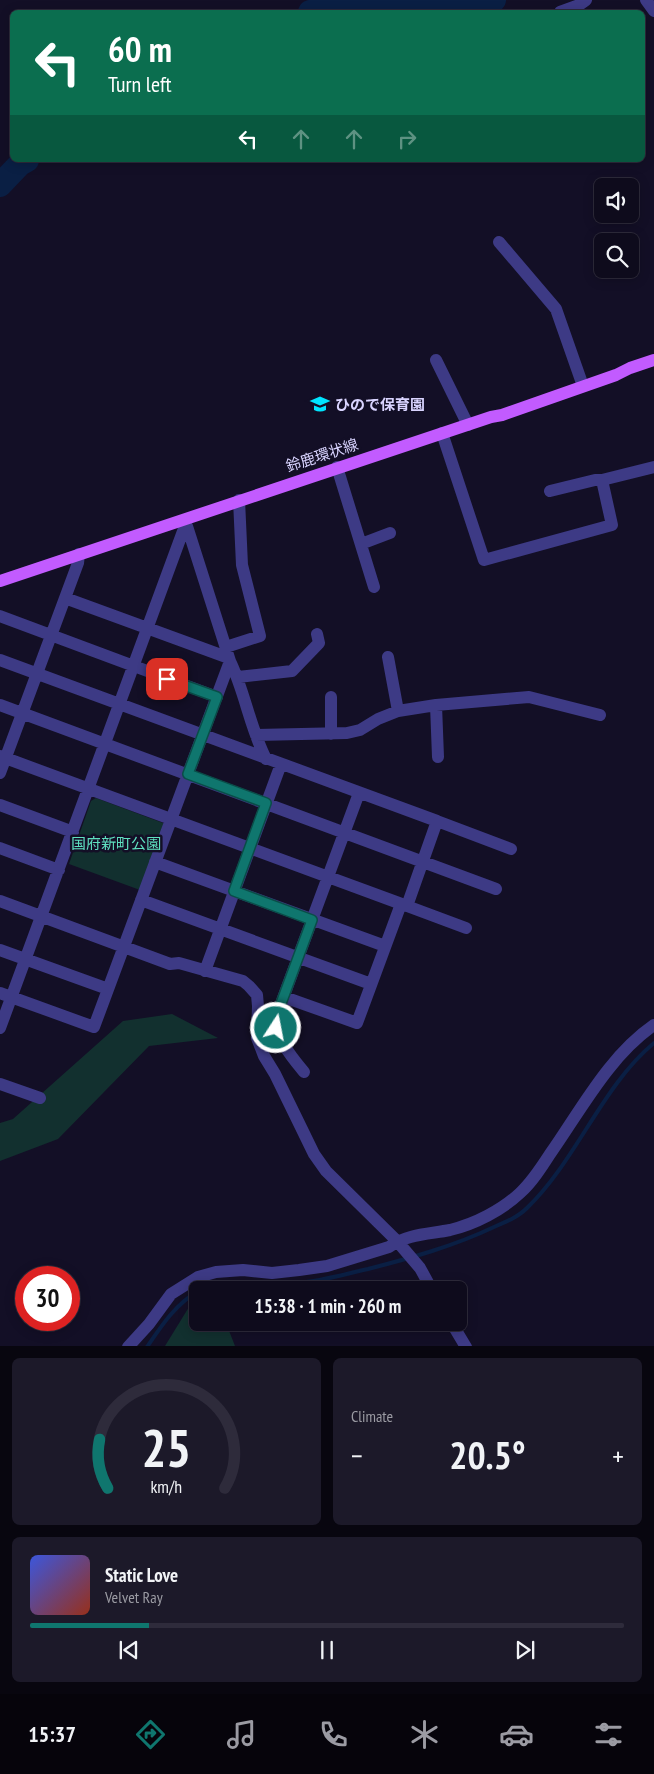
<!DOCTYPE html>
<meta charset="utf-8">
<style>
body{margin:0;font-family:"PT Sans Narrow","Noto Sans JP",sans-serif;background:#1c1929;color:#f1f3f6;height:100vh;display:flex;flex-direction:column;font-size:19px;white-space:nowrap}
*{box-sizing:border-box;margin:0}
p{font-size:16px;color:#9b9ba3}
.icon{flex:none;width:28px;height:28px;fill:none;stroke:currentColor;stroke-width:2;stroke-linecap:round;stroke-linejoin:round}
.map{position:relative;height:1346px;overflow:hidden}
.drawer{display:flex;flex-direction:column;gap:12px;padding:12px;background:#08060f;flex:1}
.drawer>*{flex:none}
.banner{position:absolute;left:10px;top:10px;width:635px;height:152px;border-radius:8px;box-shadow:0 2px 12px #0003,0 0 0 1px #2e2b3b;background:#0b6e4f;color:#fff;overflow:hidden}
.buttons{position:absolute;left:594px;top:178px;display:grid;gap:10px}
.buttons a{display:grid;place-items:center;width:45px;height:45px;border-radius:8px;background:#0e0b1c;box-shadow:0 2px 12px #0003,0 0 0 1px #2e2b3b;font-size:25px}
.speed{position:absolute;left:15px;top:1266px;display:flex;gap:10px;font-size:25px;font-weight:700;text-align:center}
.speed>*{display:grid;place-content:center;width:65px;height:65px;border-radius:50%;background:#0e0b1c;box-shadow:0 2px 12px #0003,0 0 0 1px #2e2b3b;line-height:1}
.speed .limit{border:8px solid #d22;background:#fff;color:#111}
.pin{position:absolute;display:grid;place-items:center;width:42px;height:42px;color:#fff;margin:-21px;border-radius:10px;box-shadow:0 2px 8px #0006}
.me{position:absolute;width:55px;margin:-28px;rotate:11deg;stroke-linejoin:round;filter:drop-shadow(0 0 4px #0008)}
.turn{display:flex;align-items:center;gap:18px;height:105px;padding:0 15px;font-size:22px}
.turn .icon{width:65px;height:65px;stroke-width:2.5}
.turn b{display:block;font-size:35px;line-height:42px}
.lanes{display:flex;align-items:center;height:48px;padding:0 15px;background:#0003;justify-content:center;gap:25px;direction:ltr}
.lanes .off{opacity:.35}
.big{font-size:38px;font-weight:700;line-height:1.1}
.drawer .tile{flex:1;display:flex;flex-direction:column;justify-content:center;gap:8px;min-width:0;padding:0 18px;border-radius:8px;background:#1c1929}
.drawer .dial{align-items:center;gap:0}
.dial svg{height:130px;overflow:visible;fill:none;stroke:#2e2b3b;stroke-width:7;stroke-linecap:round;text-anchor:middle}
.dial text{fill:#f1f3f6;stroke:none}
.song{display:flex;align-items:center;gap:15px}
.cover{width:60px;height:60px;border-radius:8px;background:linear-gradient(135deg,hsl(230 70% 55%),hsl(10 70% 35%))}
.played{height:5px;border-radius:2px;background:linear-gradient(90deg,#0f766e 20%,#2e2b3b 20%)}
.keys{display:flex;justify-content:space-around;direction:ltr}
.heat{display:flex;justify-content:space-between;align-items:center;font-size:28px;direction:ltr}
.drawer .tiles{flex:1;display:grid;gap:12px;grid-template-columns:1fr 1fr}
.tile:last-child{grid-column:span 2}
.trip{position:absolute;left:189px;top:1281px;width:278px;height:50px;border-radius:8px;background:#0e0b1c;box-shadow:0 2px 12px #0003,0 0 0 1px #2e2b3b;font-weight:700;line-height:50px;text-align:center}
.dock{display:flex;height:80px;justify-content:space-around;align-items:center;background:#06040b;color:#9b9ba3}
.dock .icon{width:35px;height:35px}
.dock .on{color:#0f766e}
.dock b{font-size:22px;color:#f1f3f6}
.map>svg:first-child{display:block}
.green{fill:#12302f}
.lines{fill:none;stroke-linecap:round;stroke-linejoin:round}
.stream{stroke:#0a1f44;stroke-width:4}
.river{stroke:#0a1f44;stroke-width:24}
.street{stroke:#3d3a85;stroke-width:12}
.primary{stroke:#c25bff;stroke-width:12}
.route-casing{stroke:#0a4d48;stroke-width:12}
.route{stroke:#0f766e;stroke-width:9}
.labels{text-anchor:middle;dominant-baseline:central;stroke-width:5;stroke-linejoin:round;paint-order:stroke}
.poi-label{font-size:15px;font-weight:bold;fill:#d9d4ff;stroke:#130f26;text-anchor:start}
.street-label{font-size:15px;fill:#d9d4ff;stroke:#130f26}
.park-label{font-size:15px;fill:#5fe0c0;stroke:#130f26}
</style>
<div class="map">
<svg width="654" height="1347" viewBox="0 0 654 1347">
<rect width="100%" height="100%" fill="#130f26"/>
<path class="green" d="M96,798L163,823L165,829L140,890L69,864L91,801Z
M172,1014L218,1038L149,1046L58,1139L0,1161V1123L13,1119L123,1021Z
M197,1304L198,1322L226,1323L235,1346H165L189,1307Z"/>
<g class="lines">
<path class="stream" d="M200,1290C233,1282 264,1287 298,1283C322,1281 345,1274 368,1269C411,1258 454,1246 494,1227C506,1222 518,1217 527,1208C576,1161 602,1086 654,1043
M147,1347C162,1325 175,1305 198,1291"/>
<path class="river" d="M310,12C368,0 435,26 494,0
M0,185L20,164L27,160"/>
<path class="street" d="M646,0L654,11
M560,12L579,5L586,0
M499,242L556,309L583,386
M436,360L468,425
M442,433L484,560L612,525L602,480L654,467
M337,467L374,587
M550,491L595,480H602
M187,520L186,523L230,661C245,692 250,728 266,759
M361,544L390,533
M65,598L229,658
M0,616L217,697
M226,647L260,636L242,565L239,500
M388,657L398,711
M0,660L437,821L407,906L0,756
M238,677L292,671L319,643L317,634
M331,697V734
M0,705L496,889
M436,705L438,757
M256,735L347,733L360,730L378,719L398,711L436,705L529,697L600,715
M0,773L78,563L79,554
M0,805L73,832
M437,821L511,849
M0,848L59,870
M155,862L385,946
M141,900L371,984
M0,901L170,964L179,963L243,981L249,986L257,995L258,1006L257,1038L264,1056L275,1074L314,1154L326,1171L397,1241L420,1268L432,1290
M407,906L466,928
M0,950L108,989
M205,971L281,764
M0,993L94,1027L230,661
M284,997L357,1023L401,904
M0,1028L186,523
M304,1072C290,1055 277,1040 276,1017L359,793
M0,1084L40,1098
M451,1322L466,1347
M128,1347L149,1324L171,1294L198,1277L216,1272L243,1270L272,1273L299,1270L327,1266L389,1247C406,1234 430,1234 450,1230C475,1224 502,1210 520,1193C532,1182 541,1168 550,1154C581,1110 609,1056 654,1025"/>
<path class="primary" d="M0,581L491,417L502,415L616,375L630,368L654,360"/>
</g>
<g class="lines">
<g class="route-casing">
<path id="route" d="M167,679L217,697L188,774L266,803L234,891L312,920L276,1017V1028"/>
</g>
<use href="#route" class="route"/>
</g>
<defs>
<g id="school-bare" transform="scale(1.5)"><path d="M0-5L7-2L0 1L-7-2ZM-4 1L0 2.5L4 1V4Q0 6-4 4Z" fill="#00e5ff" stroke="#130f26" stroke-width="2.5" paint-order="stroke"/></g>
</defs>
<g fill-rule="evenodd">
<use href="#school-bare" x="320" y="404"/>
</g>
<g class="labels">
<g class="poi-label">
<text x="335" y="404">ひので保育園</text>
</g>
<g class="street-label">
<text transform="translate(322 455) rotate(-18)">鈴鹿環状線</text>
</g>
<g class="park-label">
<text x="116" y="843">国府新町公園</text>
</g>
</g>
</svg>
<div class="buttons">
<a><svg class="icon" aria-label="sound" viewBox="0 0 24 24"><path d="M4 9h4l5-4v14l-5-4H4zM17 9q2 3 0 6"/></svg></a>
<a><svg class="icon" aria-label="search" viewBox="0 0 24 24"><circle cx="10" cy="10" r="6"/><path d="M15 15l6 6"/></svg></a>
</div>
<div class="speed"><div class="limit">30</div></div>
<div class="pin" style="left:167px;top:679px;background:#d93025"><svg class="icon" aria-label="arrive" viewBox="0 0 24 24"><path d="M6 21V4h12l-3 4 3 4H6"/></svg></div>
<svg class="me" style="left:276px;top:1028px" viewBox="-20 -20 40 40"><circle r="17" fill="#0f766e" stroke="#fff" stroke-width="3"/><path d="M0-11L8 9 0 5-8 9z" fill="#fff"/></svg>
<div class="trip">15:38 · 1 min · 260 m</div>
<div class="banner">
<div class="turn"><svg class="icon" aria-label="left" viewBox="0 0 24 24"><path d="M17 20v-9H6M10 6l-5 5 5 5"/></svg><div><b>60 m</b>Turn left</div></div>
<div class="lanes"><svg class="icon" aria-label="left" viewBox="0 0 24 24"><path d="M17 20v-9H6M10 6l-5 5 5 5"/></svg><svg class="icon off" aria-label="ahead" viewBox="0 0 24 24"><path d="M12 20V5M6 11l6-6 6 6"/></svg><svg class="icon off" aria-label="ahead" viewBox="0 0 24 24"><path d="M12 20V5M6 11l6-6 6 6"/></svg><svg class="icon off" aria-label="right" viewBox="0 0 24 24"><path d="M7 20v-9h11M14 6l5 5-5 5"/></svg></div>
</div>
</div>
<section class="drawer">
<div class="tiles">
<div class="tile dial"><svg viewBox="0 0 100 80">
<path d="M14 69A42 42 0 1 1 86 69"/>
<path d="M14 69A42 42 0 0 1 9 39" stroke="#0f766e"/>
<text x="50" y="56" font-size="32" font-weight="700">25</text>
<text x="50" y="72" font-size="11">km/h</text>
</svg></div>
<div class="tile"><p>Climate</p>
<div class="heat"><a>−</a><b class="big">20.5°</b><a>+</a></div>
</div>
<div class="tile">
<div class="song"><i class="cover"></i><div><b>Static Love</b><p>Velvet Ray</p></div></div>
<div class="played"></div>
<div class="keys"><svg class="icon" aria-label="previous" viewBox="0 0 24 24"><path d="M18 5L8 12l10 7zM5 5v14"/></svg><svg class="icon" aria-label="pause" viewBox="0 0 24 24"><path d="M8 5v14M16 5v14"/></svg><svg class="icon" aria-label="next" viewBox="0 0 24 24"><path d="M6 5l10 7-10 7zM19 5v14"/></svg></div>
</div>
</div>
</section>
<nav class="dock">
<b>15:37</b>
<svg class="icon on" aria-label="directions" viewBox="0 0 24 24"><path d="M12 3l9 9-9 9-9-9zM9 14v-3h6M13 9l2 2-2 2"/></svg>
<svg class="icon" aria-label="music" viewBox="0 0 24 24"><path d="M9 18V5l10-2v13"/><circle cx="6" cy="18" r="3"/><circle cx="16" cy="16" r="3"/></svg>
<svg class="icon" aria-label="phone" viewBox="0 0 24 24"><path d="M5 4h4l2 5-3 2q2 4 5 5l2-3 5 2v4C11 20 4 13 5 4z"/></svg>
<svg class="icon" aria-label="climate" viewBox="0 0 24 24"><path d="M12 3v18M4 7l16 10M4 17L20 7"/></svg>
<svg class="icon" aria-label="car" viewBox="0 0 24 24"><path d="M5 17H2v-5l4-1 3-4h7l3 4 3 1v5h-3M9 17h6M6 11h13"/><circle cx="7" cy="17" r="2"/><circle cx="17" cy="17" r="2"/></svg>
<svg class="icon" aria-label="filters" viewBox="0 0 24 24"><path d="M4 7h16M4 17h16"/><circle cx="9" cy="7" r="2"/><circle cx="15" cy="17" r="2"/></svg>
</nav>
